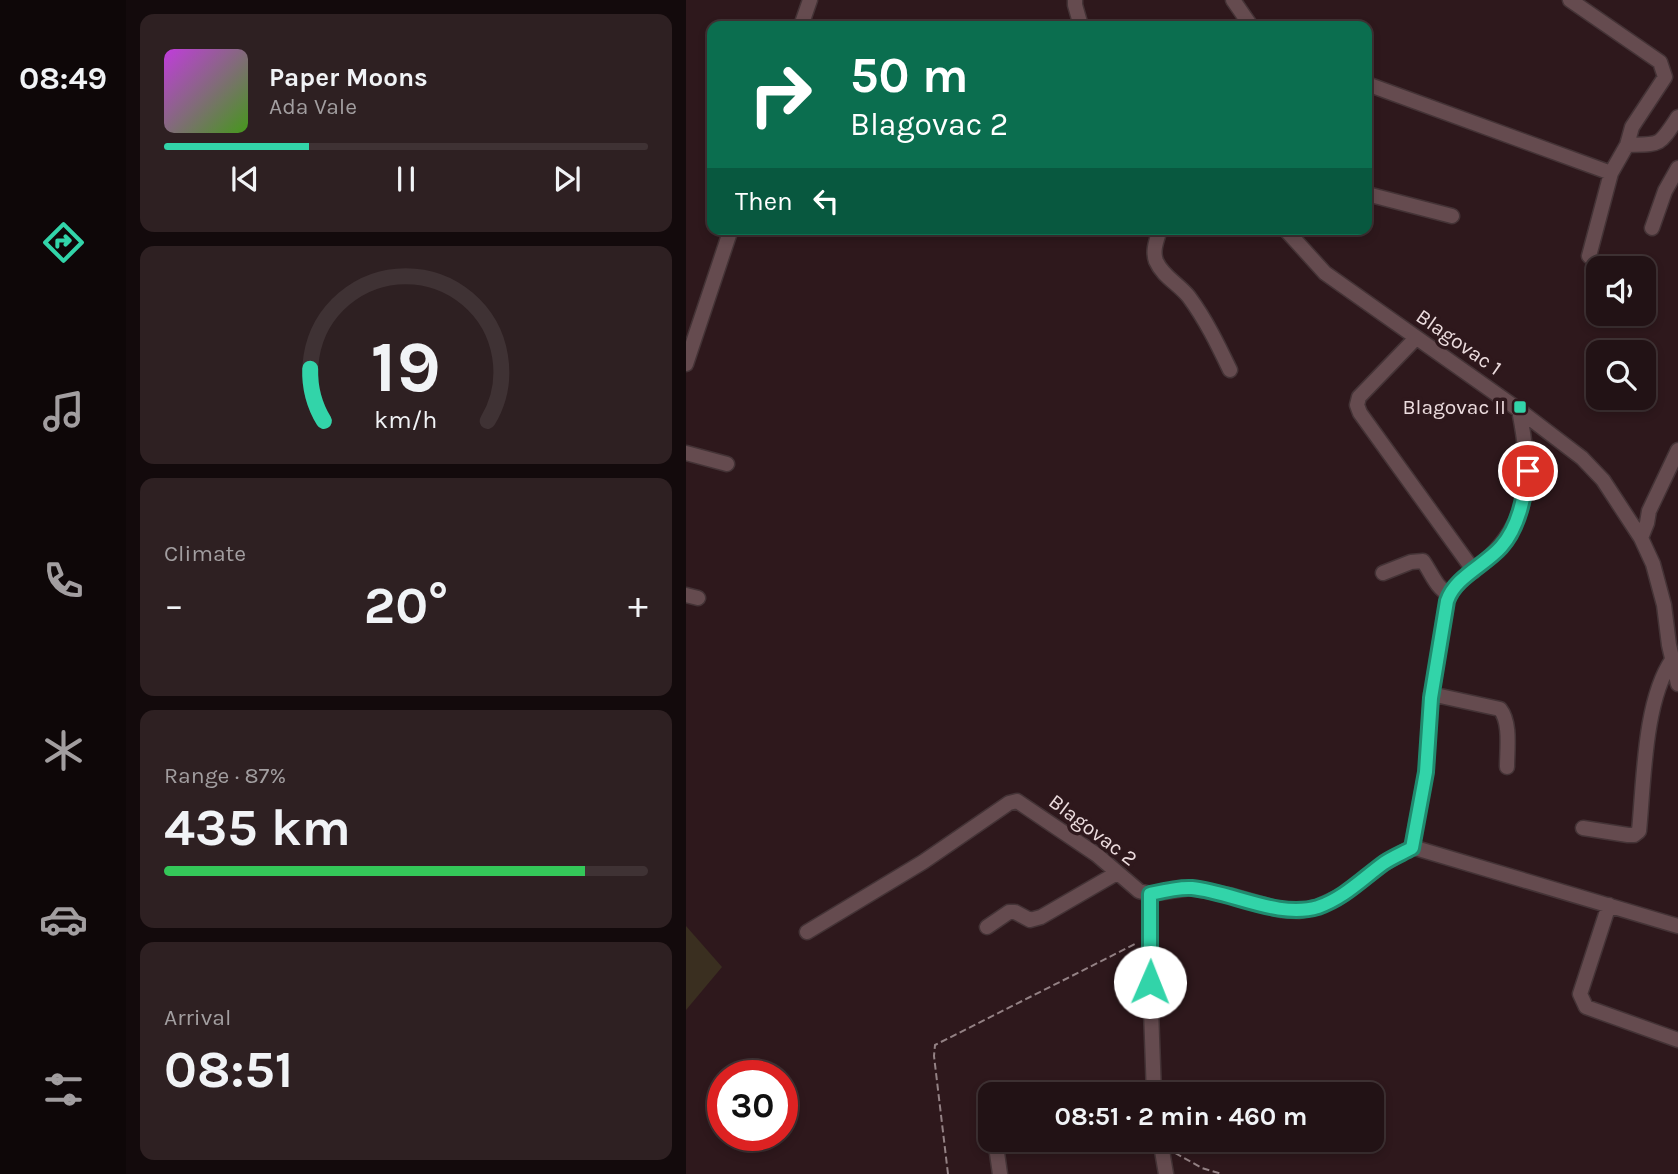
<!DOCTYPE html>
<meta charset="utf-8">
<style>
body{margin:0;font-family:Karla,sans-serif;background:#2e2022;color:#f1f3f6;height:100vh;display:flex;flex-direction:column;font-size:26px;white-space:nowrap}
*{box-sizing:border-box;margin:0}
p{font-size:23px;color:#a29ea0}
.icon{flex:none;width:38px;height:38px;fill:none;stroke:currentColor;stroke-width:2;stroke-linecap:round;stroke-linejoin:round}
.map{position:relative;flex:1;overflow:hidden}
.side{display:flex;flex-direction:column;gap:14px;padding:14px;background:#130a0c;width:560px}
.side>*{flex:none}
.top-card{position:absolute;left:21px;top:21px;width:665px;height:214px;border-radius:14px;box-shadow:0 4px 10px #0003,0 0 0 2px #3f3234;background:#0b6e4f;color:#fff;overflow:hidden}
.tools{position:absolute;left:900px;top:256px;display:grid;gap:14px}
.tools a{display:grid;place-items:center;width:70px;height:70px;border-radius:14px;background:#221215;box-shadow:0 4px 10px #0003,0 0 0 2px #3f3234;font-size:35px}
.speed{position:absolute;left:21px;top:1060px;display:flex;gap:14px;font-size:35px;font-weight:700;text-align:center}
.speed>*{display:grid;place-content:center;width:91px;height:91px;border-radius:50%;background:#221215;box-shadow:0 4px 10px #0003,0 0 0 2px #3f3234;line-height:1}
.speed .limit{border:10px solid #d22;background:#fff;color:#111}
.pin{position:absolute;display:grid;place-items:center;width:60px;height:60px;color:#fff;margin:-30px;border:4px solid #fff;border-radius:50%;box-shadow:0 2px 7px #0007}
.me{position:absolute;width:77px;margin:-38px;rotate:1deg;stroke-linejoin:round;filter:drop-shadow(0 0 5px #0008)}
.turn{display:flex;align-items:center;gap:24px;height:147px;padding:0 28px;font-size:32px}
.turn .icon{width:91px;height:91px;stroke-width:2.5}
.turn b{display:block;font-size:49px;line-height:60px}
.then{display:flex;align-items:center;height:66px;padding:0 28px;background:#0003;gap:14px;font-size:26px}
.big{font-size:52px;font-weight:700;line-height:1.1}
.side .tile{flex:1;display:flex;flex-direction:column;justify-content:center;gap:10px;min-width:0;padding:0 24px;border-radius:14px;background:#2e2022}
.side .dial{align-items:center;gap:0}
.dial svg{height:182px;overflow:visible;fill:none;stroke:#3f3234;stroke-width:7;stroke-linecap:round;text-anchor:middle}
.dial text{fill:#f1f3f6;stroke:none}
.song{display:flex;align-items:center;gap:21px}
.cover{width:84px;height:84px;border-radius:10px;background:linear-gradient(135deg,hsl(290 70% 55%),hsl(100 70% 35%))}
.played{height:7px;border-radius:4px;background:linear-gradient(90deg,#32d4a9 30%,#3f3234 30%)}
.keys{display:flex;justify-content:space-around;direction:ltr}
.heat{display:flex;justify-content:space-between;align-items:center;font-size:38px;direction:ltr}
.charge{height:10px;border-radius:5px;background:linear-gradient(90deg,#34c759 87%,#3f3234 0)}
.trip{position:absolute;left:292px;top:1082px;width:406px;height:70px;border-radius:14px;background:#221215;box-shadow:0 4px 10px #0003,0 0 0 2px #3f3234;font-weight:700;line-height:70px;text-align:center}
main{display:flex;flex:1;min-height:0}
.tab-bar{display:flex;flex-direction:column;width:126px;justify-content:space-around;align-items:center;background:#0e0708;color:#a29ea0}
.tab-bar .icon{width:49px;height:49px}
.tab-bar .on{color:#32d4a9}
.tab-bar b{font-size:32px;color:#f1f3f6}
.map>svg:first-child{display:block}
.green{fill:#3a2f20}
.lines{fill:none;stroke-linecap:round;stroke-linejoin:round}
.minor-casing{stroke:#443336;stroke-width:17}
.path{stroke:#938184;stroke-width:2;stroke-dasharray:7 3.5;stroke-linecap:butt}
.minor{stroke:#654b4f;stroke-width:14}
.route-casing{stroke:#208a6e;stroke-width:18}
.route{stroke:#32d4a9;stroke-width:12}
.poi-dot{fill:#32d4a9;stroke:#2e181c;stroke-width:2.5}
.labels{text-anchor:middle;dominant-baseline:central;stroke-width:7;stroke-linejoin:round;paint-order:stroke}
.street-label{font-size:21px;fill:#ecdcde;stroke:#2e181c}
.poi-label{font-size:21px;fill:#ecdcde;stroke:#2e181c;text-anchor:end}
</style>
<main>
<nav class="tab-bar">
<b>08:49</b>
<svg class="icon on" aria-label="directions" viewBox="0 0 24 24"><path d="M12 3l9 9-9 9-9-9zM9 14v-3h6M13 9l2 2-2 2"/></svg>
<svg class="icon" aria-label="music" viewBox="0 0 24 24"><path d="M9 18V5l10-2v13"/><circle cx="6" cy="18" r="3"/><circle cx="16" cy="16" r="3"/></svg>
<svg class="icon" aria-label="phone" viewBox="0 0 24 24"><path d="M5 4h4l2 5-3 2q2 4 5 5l2-3 5 2v4C11 20 4 13 5 4z"/></svg>
<svg class="icon" aria-label="climate" viewBox="0 0 24 24"><path d="M12 3v18M4 7l16 10M4 17L20 7"/></svg>
<svg class="icon" aria-label="car" viewBox="0 0 24 24"><path d="M5 17H2v-5l4-1 3-4h7l3 4 3 1v5h-3M9 17h6M6 11h13"/><circle cx="7" cy="17" r="2"/><circle cx="17" cy="17" r="2"/></svg>
<svg class="icon" aria-label="filters" viewBox="0 0 24 24"><path d="M4 7h16M4 17h16"/><circle cx="9" cy="7" r="2"/><circle cx="15" cy="17" r="2"/></svg>
</nav>
<section class="side">
<div class="tile">
<div class="song"><i class="cover"></i><div><b>Paper Moons</b><p>Ada Vale</p></div></div>
<div class="played"></div>
<div class="keys"><svg class="icon" aria-label="previous" viewBox="0 0 24 24"><path d="M18 5L8 12l10 7zM5 5v14"/></svg><svg class="icon" aria-label="pause" viewBox="0 0 24 24"><path d="M8 5v14M16 5v14"/></svg><svg class="icon" aria-label="next" viewBox="0 0 24 24"><path d="M6 5l10 7-10 7zM19 5v14"/></svg></div>
</div>
<div class="tile dial"><svg viewBox="0 0 100 80">
<path d="M14 69A42 42 0 1 1 86 69"/>
<path d="M14 69A42 42 0 0 1 8 46" stroke="#32d4a9"/>
<text x="50" y="56" font-size="32" font-weight="700">19</text>
<text x="50" y="72" font-size="11">km/h</text>
</svg></div>
<div class="tile"><p>Climate</p>
<div class="heat"><a>−</a><b class="big">20°</b><a>+</a></div>
</div>
<div class="tile"><p>Range · 87%</p><b class="big">435 km</b><div class="charge"></div></div>
<div class="tile"><p>Arrival</p><b class="big">08:51</b></div>
</section>
<div class="map">
<svg width="992" height="1174" viewBox="0 0 992 1174">
<rect width="100%" height="100%" fill="#2e181c"/>
<path class="green" d="M0,926L36,967L0,1010Z"/>
<g class="lines">
<g class="minor-casing">
<path id="minor" d="M389,0V5L395,26
M547,0L565,26
M884,0L974,62L979,77L946,127L941,145
M115,26L124,0
M681,84L925,173
M681,194L766,216
M966,228L979,191L992,168
M474,229C471,240 466,250 470,261C477,277 493,284 503,297C520,320 532,345 544,370
M599,229L639,273L833,410L896,458L917,480L955,538L967,564L978,605L983,645L992,684
M903,256L925,173L941,145C976,144 972,147 992,117
M730,338L673,397L671,405L674,413L788,571
M0,364L45,229
M0,453L41,464
M955,538L961,523L963,511L992,450
M697,573L725,562L737,561C745,572 750,588 763,594
M0,595L12,598
M745,694L814,709C825,723 821,749 821,767
M897,828L942,835H948L953,831C958,781 958,701 986,660
M726,847L992,926
M464,894V982L468,1094
M923,905L894,994L900,1007L992,1040
M301,927L323,912H329L344,920L355,917L431,873
M121,932L237,862L323,803L331,801L411,855L453,891L464,894L504,888L543,895L596,910L613,911L631,907L655,896L699,863L726,847L740,772L745,698L761,601C767,584 784,574 797,563C848,518 845,472 833,410
M309,1139L314,1174
M474,1139L480,1174"/>
</g>
<path class="path" d="M489,1153L516,1168L536,1174
M262,1174L248,1056L249,1045L451,943"/>
<use href="#minor" class="minor"/>
</g>
<g class="lines">
<g class="route-casing">
<path id="route" d="M464,982V894C477,891 493,887 506,888C546,892 593,919 632,907C658,898 676,879 698,863C707,857 717,853 726,848L740,772L745,698L761,601C769,577 798,566 815,547C833,527 838,497 842,471"/>
</g>
<use href="#route" class="route"/>
</g>
<rect class="poi-dot" x="827" y="400" width="14" height="14" rx="3.5"/>
<g class="labels">
<g class="street-label">
<text transform="translate(773 342) rotate(35)">Blagovac 1</text>
<text transform="translate(407 830) rotate(37)">Blagovac 2</text>
</g>
<g class="poi-label">
<text x="820" y="407">Blagovac II</text>
</g>
</g>
</svg>
<div class="tools">
<a><svg class="icon" aria-label="sound" viewBox="0 0 24 24"><path d="M4 9h4l5-4v14l-5-4H4zM17 9q2 3 0 6"/></svg></a>
<a><svg class="icon" aria-label="search" viewBox="0 0 24 24"><circle cx="10" cy="10" r="6"/><path d="M15 15l6 6"/></svg></a>
</div>
<div class="speed"><div class="limit">30</div></div>
<div class="pin" style="left:842px;top:471px;background:#d93025"><svg class="icon" aria-label="arrive" viewBox="0 0 24 24"><path d="M6 21V4h12l-3 4 3 4H6"/></svg></div>
<svg class="me" style="left:464px;top:982px" viewBox="-20 -20 40 40"><circle r="19" fill="#fff"/><path d="M0-13L10 11 0 6-10 11z" fill="#32d4a9"/></svg>
<div class="trip">08:51 · 2 min · 460 m</div>
<div class="top-card">
<div class="turn"><svg class="icon" aria-label="right" viewBox="0 0 24 24"><path d="M7 20v-9h11M14 6l5 5-5 5"/></svg><div><b>50 m</b>Blagovac 2</div></div>
<div class="then">Then<svg class="icon" aria-label="left" viewBox="0 0 24 24"><path d="M17 20v-9H6M10 6l-5 5 5 5"/></svg></div>
</div>
</div>
</main>
